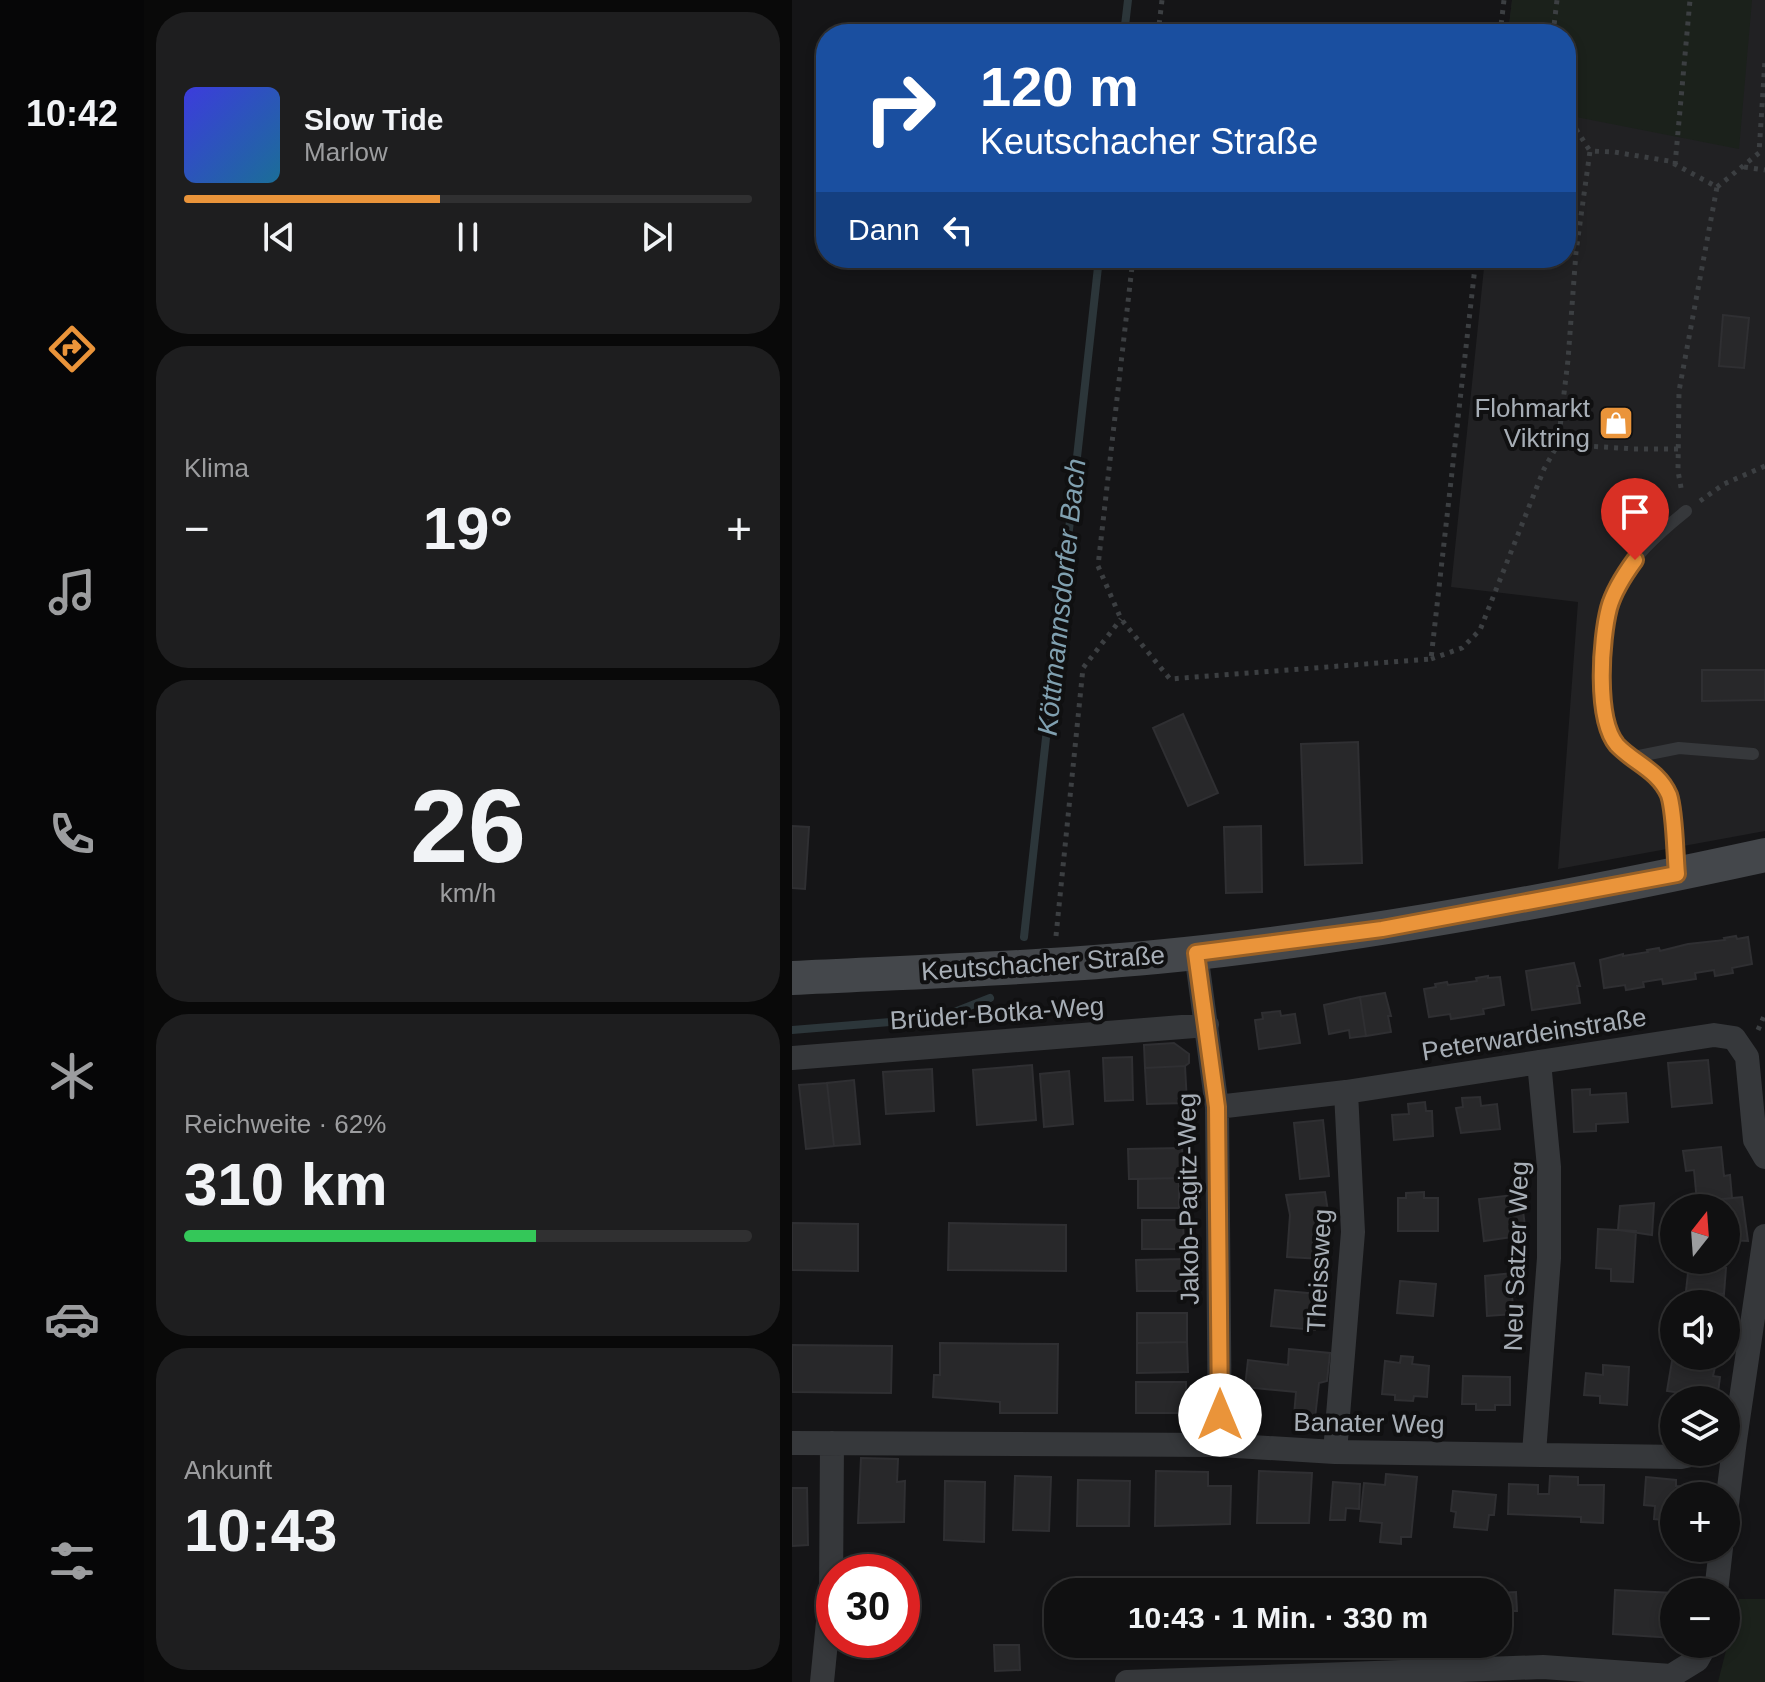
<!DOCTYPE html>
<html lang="de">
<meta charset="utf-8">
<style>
:root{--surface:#101011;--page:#1e1e1f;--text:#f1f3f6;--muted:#9c9d9f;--line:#303031;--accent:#ea943a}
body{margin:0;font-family:Helvetica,sans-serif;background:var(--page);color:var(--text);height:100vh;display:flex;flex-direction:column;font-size:30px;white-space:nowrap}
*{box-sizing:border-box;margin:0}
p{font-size:26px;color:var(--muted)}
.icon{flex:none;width:44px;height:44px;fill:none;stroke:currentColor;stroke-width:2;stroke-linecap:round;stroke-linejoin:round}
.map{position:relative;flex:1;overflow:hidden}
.sheet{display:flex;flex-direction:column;gap:12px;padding:12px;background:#090909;width:648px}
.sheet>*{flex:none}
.banner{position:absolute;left:24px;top:24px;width:760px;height:244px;border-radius:32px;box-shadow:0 4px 12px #0003,0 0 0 2px var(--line);background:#1a4fa0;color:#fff;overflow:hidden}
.needle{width:52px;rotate:17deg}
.tools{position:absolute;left:868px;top:1194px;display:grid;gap:16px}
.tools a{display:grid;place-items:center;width:80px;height:80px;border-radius:50%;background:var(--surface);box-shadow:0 4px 12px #0003,0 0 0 2px var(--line);font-size:40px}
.speed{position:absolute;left:24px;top:1554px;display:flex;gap:16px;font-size:40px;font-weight:700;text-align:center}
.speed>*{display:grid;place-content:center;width:104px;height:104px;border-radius:50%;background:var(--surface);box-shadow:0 4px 12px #0003,0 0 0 2px var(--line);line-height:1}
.speed .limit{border:12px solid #d22;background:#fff;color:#111}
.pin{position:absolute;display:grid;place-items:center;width:68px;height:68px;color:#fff;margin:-82px -34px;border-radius:50% 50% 50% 0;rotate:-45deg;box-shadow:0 0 8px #0007}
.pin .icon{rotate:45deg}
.me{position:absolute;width:88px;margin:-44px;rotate:0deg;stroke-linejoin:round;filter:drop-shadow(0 0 6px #0008)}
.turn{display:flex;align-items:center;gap:28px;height:168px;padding:0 32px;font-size:36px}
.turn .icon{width:104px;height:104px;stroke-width:2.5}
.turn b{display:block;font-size:56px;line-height:68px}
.then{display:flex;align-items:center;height:76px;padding:0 32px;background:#0003;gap:16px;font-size:30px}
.big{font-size:60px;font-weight:700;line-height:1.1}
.sheet .tile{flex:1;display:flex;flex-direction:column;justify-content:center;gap:12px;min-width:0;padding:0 28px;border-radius:32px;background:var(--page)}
.sheet .dial{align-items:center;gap:0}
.dial b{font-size:104px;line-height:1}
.song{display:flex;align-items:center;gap:24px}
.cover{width:96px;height:96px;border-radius:12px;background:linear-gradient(135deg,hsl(240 70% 55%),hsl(200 70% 35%))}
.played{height:8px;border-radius:4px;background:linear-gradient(90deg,var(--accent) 45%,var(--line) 45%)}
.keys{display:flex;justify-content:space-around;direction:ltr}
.heat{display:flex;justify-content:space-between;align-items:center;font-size:44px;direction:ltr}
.charge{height:12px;border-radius:6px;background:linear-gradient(90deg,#34c759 62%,var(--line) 0)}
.trip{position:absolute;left:252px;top:1578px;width:468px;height:80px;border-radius:32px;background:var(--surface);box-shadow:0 4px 12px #0003,0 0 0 2px var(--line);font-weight:700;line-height:80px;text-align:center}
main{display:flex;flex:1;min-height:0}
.tabs{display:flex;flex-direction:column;width:144px;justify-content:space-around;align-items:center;background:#060607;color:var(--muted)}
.tabs .icon{width:56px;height:56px}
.tabs .on{color:var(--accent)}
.tabs b{font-size:36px;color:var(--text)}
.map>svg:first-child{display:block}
</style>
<main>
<nav class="tabs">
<b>10:42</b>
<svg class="icon on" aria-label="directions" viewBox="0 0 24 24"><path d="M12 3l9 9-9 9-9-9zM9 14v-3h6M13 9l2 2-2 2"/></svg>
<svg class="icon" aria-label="music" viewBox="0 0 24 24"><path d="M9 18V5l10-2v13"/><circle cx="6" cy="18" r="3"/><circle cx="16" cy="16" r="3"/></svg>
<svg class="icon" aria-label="phone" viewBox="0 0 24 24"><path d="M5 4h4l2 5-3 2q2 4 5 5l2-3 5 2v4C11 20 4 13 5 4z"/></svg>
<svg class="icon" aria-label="climate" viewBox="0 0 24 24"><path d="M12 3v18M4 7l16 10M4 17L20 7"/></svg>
<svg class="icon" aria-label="car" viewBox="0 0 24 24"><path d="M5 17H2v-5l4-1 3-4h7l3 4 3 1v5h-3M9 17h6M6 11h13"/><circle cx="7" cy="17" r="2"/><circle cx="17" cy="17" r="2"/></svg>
<svg class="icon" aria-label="filters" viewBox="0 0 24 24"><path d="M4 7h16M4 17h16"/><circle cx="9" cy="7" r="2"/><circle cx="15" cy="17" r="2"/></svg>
</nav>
<section class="sheet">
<div class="tile">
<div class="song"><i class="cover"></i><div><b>Slow Tide</b><p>Marlow</p></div></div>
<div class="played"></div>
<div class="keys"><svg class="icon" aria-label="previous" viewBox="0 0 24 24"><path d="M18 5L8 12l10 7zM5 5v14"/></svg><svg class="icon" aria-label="pause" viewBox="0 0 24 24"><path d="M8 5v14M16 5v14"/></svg><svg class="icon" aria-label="next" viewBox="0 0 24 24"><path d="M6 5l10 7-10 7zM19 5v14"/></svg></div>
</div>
<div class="tile"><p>Klima</p>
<div class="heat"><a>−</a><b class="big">19°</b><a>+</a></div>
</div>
<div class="tile dial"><b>26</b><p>km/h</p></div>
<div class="tile"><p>Reichweite · 62%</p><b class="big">310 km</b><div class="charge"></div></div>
<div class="tile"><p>Ankunft</p><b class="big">10:43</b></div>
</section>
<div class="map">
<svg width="973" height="1682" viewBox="0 0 973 1682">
<rect width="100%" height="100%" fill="#151517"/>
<path fill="#212123" d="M720,0h253v831l-207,38 20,-267 -127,-15 34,-329h81v-224h-58z"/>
<path fill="#1b211b" d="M720,0h240l-13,149 -173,-34v-81h-58z
M947,1599h26v83h-47z"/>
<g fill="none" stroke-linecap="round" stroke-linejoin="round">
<path stroke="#2c363a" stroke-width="8" d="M332,34l4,-34
M232,937l75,-679
M0,1030l147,-12 51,-20"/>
</g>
<path fill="#28282a" stroke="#2f2f32" stroke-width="2" d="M931,315l26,3 -5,50 -25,-2z
M910,670h63v30l-63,1z
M391,714l35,79 -30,13 -35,-78z
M566,742l4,121 -57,2 -4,-121z
M0,826l17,1 -4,62 -13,-1z
M469,826l1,66 -36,1 -2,-66z
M944,936l1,3 11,-2 4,27 -20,4 1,5 -18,3 -1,-6 -19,3 1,6 -33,5 -1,-5 -19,3 1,5 -18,3 -1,-5 -21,3 -4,-28 23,-6v2l25,-4 -1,-2 12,-2 1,3 28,-7 37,-4 -1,-2z
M782,963l6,23h-3l3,17 -48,7 -6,-39z
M696,976v2l12,-1 4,28 -21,4 1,5 -33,5 -1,-5 -21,3 -5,-28 12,-2 -1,-3 12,-2 1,3 29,-4 -1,-3z
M593,993l6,23h-3l3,16 -25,4 -6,-39z
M568,997l6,39 -16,2 -1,-8 -20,4 -5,-29z
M488,1011l1,5 14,-2 5,29 -41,6 -4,-29 8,-1 -1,-6z
M382,1043l15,11v9l-4,3 -40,2 -1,-23z
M340,1057l1,43 -28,1 -2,-43z
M916,1060l4,43 -40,4 -4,-44z
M240,1065l4,55 -59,5 -4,-55z
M393,1066l2,37 -40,1 -2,-36z
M140,1069l2,42 -48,3 -3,-42z
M277,1071l4,53 -29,3 -4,-53z
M62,1080l6,64 -26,2 -7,-63z
M35,1083l7,63 -28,3 -7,-64z
M798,1089v6l36,-2 2,29 -32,2v7l-22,1 -2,-42z
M688,1097l1,9 16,-2 3,25 -39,4 -5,-25 7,-1 -1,-9z
M633,1102l1,9h6l1,25 -39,4 -2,-25 17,-1 -1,-10z
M531,1120l6,56 -29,3 -6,-56z
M929,1147l3,29 6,-1 2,23 -35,4 -3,-32 -8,1 -3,-20z
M390,1148l1,30 -54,1 -1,-30z
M387,1178v30h-41v-29z
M533,1192l4,26 -6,41 -36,-2 3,-42 -4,-20z
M632,1192v6h14v33h-40v-33h8v-5z
M729,1194l5,41 -42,6 -5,-42z
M950,1197l6,44 -22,-1v-32h-22l-1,-7z
M862,1203l-2,32 -34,-5 2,-24z
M350,1220h41l1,29h-42z
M0,1223l66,1v47l-66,-1z
M157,1223l117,2v46l-118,-1z
M806,1229l38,2 -3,51 -22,-1v-12l-15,-1z
M394,1259l1,32h-50l-1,-31z
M897,1264l37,4 -2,26 -38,-3z
M730,1272l1,23 -11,1 2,18 -27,2 -2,-40z
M608,1281l36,3 -3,32 -36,-3z
M483,1290l43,4 -3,36 -44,-4z
M894,1291l38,3 -1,10h-38z
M345,1313h50v29l-50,1z
M395,1342l1,30 -51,1v-30z
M148,1343l118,1 -1,69h-57v-11l-67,-5 1,-22h6z
M0,1345l100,1 -1,47 -99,-1z
M497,1349l41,4 -3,28 -8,2 -4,35 -21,-2 2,-24 -51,-5 3,-27 40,5z
M609,1356l12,1 -1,7 17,2 -2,31 -13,-1 -1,5 -18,-1v-5l-13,-1 3,-33 15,2z
M880,1361l43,6 -2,9 7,1 -3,23h-22v-5l-28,-4z
M811,1365l26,2 -2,38 -27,-2v-7l-16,-1 2,-22 17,2z
M671,1376l47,1v28h-15v5h-19v-6h-14z
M344,1382h50v31h-50z
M69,1458l37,1 -1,23 8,-1 -1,41 -46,1z
M364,1471l52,1v14h23l-1,38 -75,2z
M467,1471l53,2 -3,50h-52z
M594,1474l31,3 -6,60h-10v7l-21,-2 2,-19 -22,-2 4,-38 21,2z
M223,1476l36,1 -2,54 -36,-1z
M758,1476l28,1v8h26l-1,38 -22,-1v-5l-73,-3 1,-30 29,1v9h11z
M854,1477l30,3v6l30,2 -1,8h-31v25l-20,-2 1,-13 -11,-1z
M286,1480l52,1 -1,45h-52z
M153,1481l40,1 -1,60 -40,-2z
M541,1482l27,2 -1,25 -13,-1 -1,12h-15z
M0,1488h15l1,57 -16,1z
M661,1491l43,4 -2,20h-5l-2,15 -33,-3 2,-15 -5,-1z
M823,1590l59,3v45l-61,-4z
M724,1592l1,19h-11l1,19h-9v-37z
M202,1645h25l1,25 -25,1z"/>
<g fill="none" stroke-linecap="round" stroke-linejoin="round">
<path stroke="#3c3f42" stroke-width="5" stroke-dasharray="4 6" stroke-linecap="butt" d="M366,34l4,-34
M708,34l4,-34
M761,34l4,-34
M774,101l8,25 16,25
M883,165l15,-165
M952,167l21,3
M925,187l42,-34 6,-93
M341,258l-35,308 23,53 49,60 261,-20 45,-401
M886,449h-44l-76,-5 10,-84 8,-108 14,-101 24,1 55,9 48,26 -38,204 -1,80 4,22
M908,501l24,-17 41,-18
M639,659l31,-11 18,-18 64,-161 14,-25
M264,936l27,-268 38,-49
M966,1030l7,-16"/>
<path stroke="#36383b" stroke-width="12" d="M842,757l45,-9 74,6
M885,871c-3,-31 1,-76 -24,-99 -11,-10 -29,-18 -38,-30 -12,-18 -11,-38 -11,-59 -3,-87 16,-119 82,-172"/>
<path stroke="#36383b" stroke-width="24" d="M404,953l21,154 3,338
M0,1058l415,-33
M425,1107l129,-15 368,-57 20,3 13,19 8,83 10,17
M0,1443l428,2 115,7 346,5 23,-5
M934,1444l9,-4 30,-204
M543,1452l18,-220 -7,-140
M742,1453l15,-195v-91l-10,-105
M934,1512l9,-72
M924,1592l5,-44
M30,1682l9,-90 1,-149
M335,1682l416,-15 128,9 26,-16 9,-16"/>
<path stroke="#44474b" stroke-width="34" d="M0,978c143,-7 287,-11 430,-28 182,-21 364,-56 543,-95"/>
</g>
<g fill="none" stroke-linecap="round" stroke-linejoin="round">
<g stroke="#986026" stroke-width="20">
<path id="route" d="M428,1415l-3,-308 -21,-154 186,-24 295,-55c-2,-20 -2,-61 -8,-79 -11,-25 -35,-32 -52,-50 -22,-26 -16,-106 -8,-137 5,-18 15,-33 26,-48"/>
</g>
<use href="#route" stroke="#ea943a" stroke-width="14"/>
</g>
<defs>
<g id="shop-square" transform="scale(1.8)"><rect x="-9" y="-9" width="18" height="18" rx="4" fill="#ea943a" stroke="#101011"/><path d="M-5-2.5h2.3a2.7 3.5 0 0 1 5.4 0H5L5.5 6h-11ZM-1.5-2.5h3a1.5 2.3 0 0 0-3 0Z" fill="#fff"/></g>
</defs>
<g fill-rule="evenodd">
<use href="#shop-square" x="824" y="423"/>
</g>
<g text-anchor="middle" stroke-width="8" stroke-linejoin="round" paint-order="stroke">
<g font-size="26" fill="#a7aeb6" stroke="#101011" text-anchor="end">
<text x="798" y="417">Flohmarkt<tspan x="798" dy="30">Viktring</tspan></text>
</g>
<g font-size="26" fill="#a7aeb6" stroke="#101011">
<text transform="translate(251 963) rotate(-4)" y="9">Keutschacher Straße</text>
<text transform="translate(205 1013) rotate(-4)" y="9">Brüder-Botka-Weg</text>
<text transform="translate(742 1034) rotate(-9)" y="9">Peterwardeinstraße</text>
<text transform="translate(396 1199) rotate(-91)" y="9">Jakob-Pagitz-Weg</text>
<text transform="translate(724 1256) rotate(-88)" y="9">Neu Satzer Weg</text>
<text transform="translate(527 1271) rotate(-87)" y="9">Theissweg</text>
<text transform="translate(577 1423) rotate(1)" y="9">Banater Weg</text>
</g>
<g font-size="28" font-style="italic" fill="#80a0b0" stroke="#101011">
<text transform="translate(269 597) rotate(-84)" y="10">Köttmannsdorfer Bach</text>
</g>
</g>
</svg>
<div class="tools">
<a><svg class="needle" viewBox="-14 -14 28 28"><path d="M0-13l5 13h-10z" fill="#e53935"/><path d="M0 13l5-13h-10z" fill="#9c9d9f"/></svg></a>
<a><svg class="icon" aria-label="sound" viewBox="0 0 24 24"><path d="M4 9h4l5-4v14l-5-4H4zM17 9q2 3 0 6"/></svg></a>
<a><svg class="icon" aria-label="layers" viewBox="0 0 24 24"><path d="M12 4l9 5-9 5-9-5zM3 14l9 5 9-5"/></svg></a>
<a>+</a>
<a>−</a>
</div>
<div class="speed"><div class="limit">30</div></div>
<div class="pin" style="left:843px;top:560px;background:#d93025"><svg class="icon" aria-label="arrive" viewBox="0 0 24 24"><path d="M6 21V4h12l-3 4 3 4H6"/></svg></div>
<svg class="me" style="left:428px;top:1415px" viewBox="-20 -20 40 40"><circle r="19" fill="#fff"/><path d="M0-13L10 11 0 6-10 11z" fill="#ea943a"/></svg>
<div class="trip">10:43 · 1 Min. · 330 m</div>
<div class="banner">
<div class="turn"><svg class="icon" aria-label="right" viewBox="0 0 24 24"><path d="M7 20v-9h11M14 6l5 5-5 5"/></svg><div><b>120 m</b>Keutschacher Straße</div></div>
<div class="then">Dann<svg class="icon" aria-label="left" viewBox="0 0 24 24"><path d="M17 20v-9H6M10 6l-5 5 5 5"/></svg></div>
</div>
</div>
</main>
